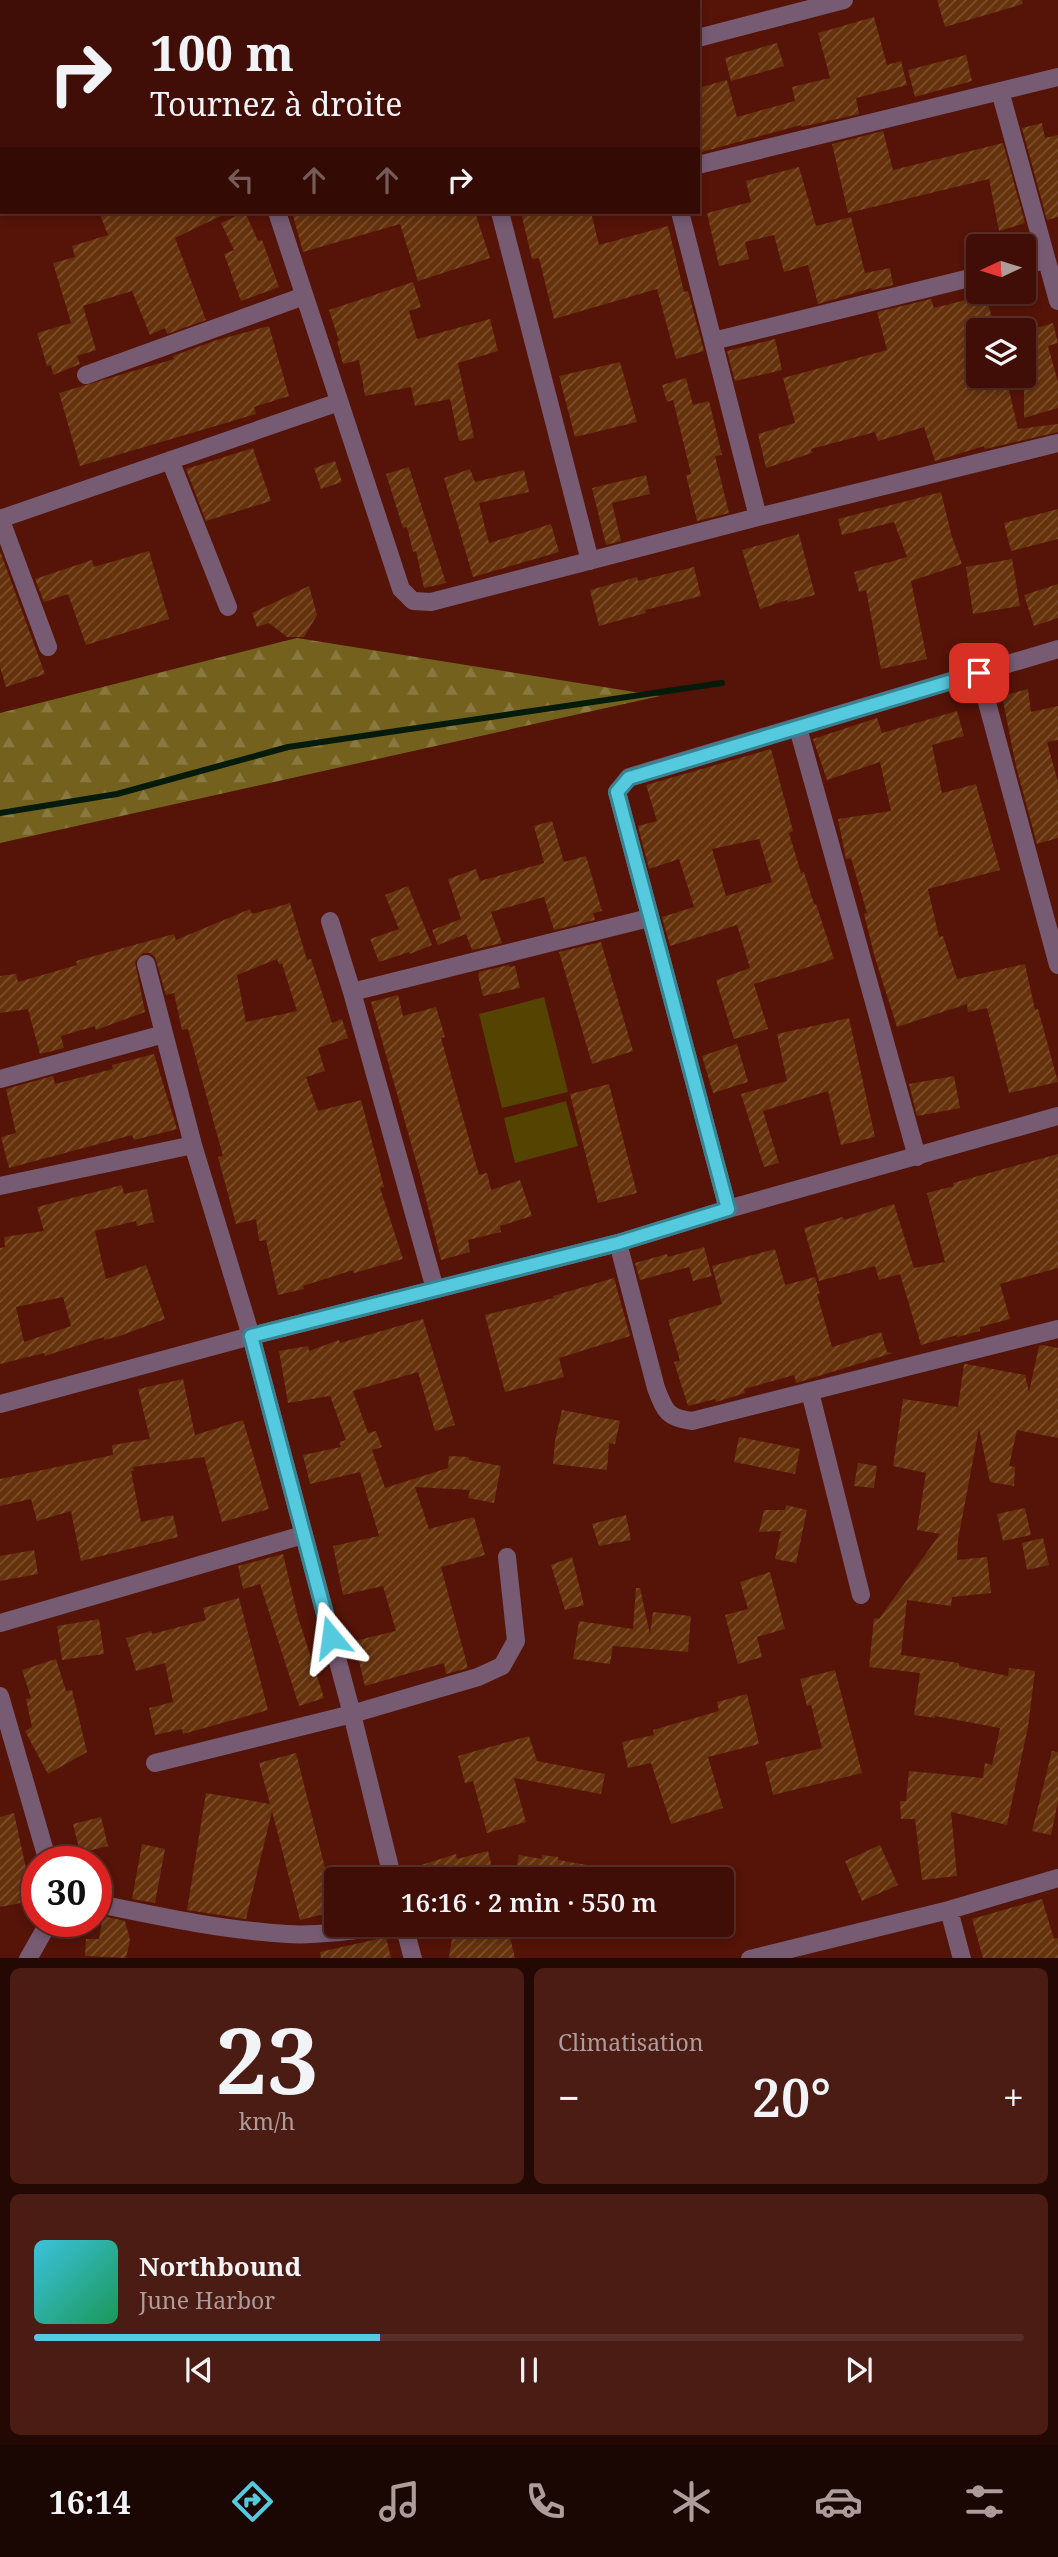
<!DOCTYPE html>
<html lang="fr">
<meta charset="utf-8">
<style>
:root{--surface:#400e06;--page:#4b1c14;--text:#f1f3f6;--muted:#ae9c9b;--line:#592e28;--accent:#55cadf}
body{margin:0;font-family:"Noto Serif",serif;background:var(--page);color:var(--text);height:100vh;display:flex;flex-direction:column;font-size:26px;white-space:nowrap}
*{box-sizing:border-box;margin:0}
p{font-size:23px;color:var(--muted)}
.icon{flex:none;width:38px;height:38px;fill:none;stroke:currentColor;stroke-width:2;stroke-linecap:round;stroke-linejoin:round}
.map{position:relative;height:1958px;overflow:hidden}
.drawer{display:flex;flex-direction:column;gap:10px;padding:10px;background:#230803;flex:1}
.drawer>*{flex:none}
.hud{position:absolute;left:0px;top:0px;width:700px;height:214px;box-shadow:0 4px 10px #0003,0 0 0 2px var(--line);background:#400e06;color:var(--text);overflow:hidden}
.needle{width:46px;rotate:266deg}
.controls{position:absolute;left:966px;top:234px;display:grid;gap:14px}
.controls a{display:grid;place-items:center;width:70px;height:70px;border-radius:7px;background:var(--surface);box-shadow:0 4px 10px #0003,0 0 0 2px var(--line);font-size:35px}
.speed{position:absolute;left:21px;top:1846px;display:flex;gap:14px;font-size:35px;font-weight:700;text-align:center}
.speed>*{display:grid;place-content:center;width:91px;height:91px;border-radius:50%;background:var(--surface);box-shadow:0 4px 10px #0003,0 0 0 2px var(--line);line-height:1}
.speed .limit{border:10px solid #d22;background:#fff;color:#111}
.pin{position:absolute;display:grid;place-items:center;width:60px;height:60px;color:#fff;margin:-30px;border-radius:14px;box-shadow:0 4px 10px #0006}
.me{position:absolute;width:77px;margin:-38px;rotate:344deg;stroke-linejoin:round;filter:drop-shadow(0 0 5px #0008)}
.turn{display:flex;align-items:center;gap:24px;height:147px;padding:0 35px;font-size:32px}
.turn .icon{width:91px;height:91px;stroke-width:2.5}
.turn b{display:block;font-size:49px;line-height:60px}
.lanes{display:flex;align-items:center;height:66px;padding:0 35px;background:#0003;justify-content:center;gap:35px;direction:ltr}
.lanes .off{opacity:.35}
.big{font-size:52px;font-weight:600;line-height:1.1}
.drawer .card{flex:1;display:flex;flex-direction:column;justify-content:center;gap:10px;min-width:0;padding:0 24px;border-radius:10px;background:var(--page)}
.drawer .dial{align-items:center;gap:0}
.dial b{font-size:91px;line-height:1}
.song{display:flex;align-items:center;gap:21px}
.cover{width:84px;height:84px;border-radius:10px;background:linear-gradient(135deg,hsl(190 70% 55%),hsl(150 70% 35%))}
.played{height:7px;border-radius:4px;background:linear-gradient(90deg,var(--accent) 35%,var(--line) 35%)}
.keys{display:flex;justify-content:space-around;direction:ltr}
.heat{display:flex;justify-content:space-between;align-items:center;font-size:38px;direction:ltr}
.drawer .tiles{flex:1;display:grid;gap:10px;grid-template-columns:1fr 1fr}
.card:last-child{grid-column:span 2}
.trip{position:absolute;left:324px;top:1867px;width:410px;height:70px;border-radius:7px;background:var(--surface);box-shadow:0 4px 10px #0003,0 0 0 2px var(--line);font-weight:600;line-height:70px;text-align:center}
.dock{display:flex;height:112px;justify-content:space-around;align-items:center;background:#1a0602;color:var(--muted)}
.dock .icon{width:49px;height:49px}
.dock .active{color:var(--accent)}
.dock b{font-size:32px;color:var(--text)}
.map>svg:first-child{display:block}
</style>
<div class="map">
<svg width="1058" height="1959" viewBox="0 0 1058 1959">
<defs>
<pattern id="forest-firs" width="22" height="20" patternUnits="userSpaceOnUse" patternTransform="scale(1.75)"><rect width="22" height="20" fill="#75611e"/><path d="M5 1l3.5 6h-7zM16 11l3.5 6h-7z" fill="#89783f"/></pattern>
<pattern id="building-hatch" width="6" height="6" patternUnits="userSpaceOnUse" patternTransform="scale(1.75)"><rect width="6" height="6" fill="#65320c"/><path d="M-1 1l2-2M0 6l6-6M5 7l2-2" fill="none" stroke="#7c5030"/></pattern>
</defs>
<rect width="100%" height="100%" fill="#561308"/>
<path fill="#554301" d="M544,997l24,95 -66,16 -23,-94z
M566,1101l12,45 -63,17 -11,-45z"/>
<path fill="url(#forest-firs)" d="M0,0h303l-301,2 -2,192z
M297,638l363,58 -660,147v-130z"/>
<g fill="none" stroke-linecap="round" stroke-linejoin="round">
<path stroke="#041b0b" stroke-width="6" d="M112,2l2,-2
M0,86l2,-1
M0,813l117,-19 171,-47 434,-64"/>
</g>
<path fill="url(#building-hatch)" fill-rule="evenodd" d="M937,0h85l1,4 -78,23z
M874,17l13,48 14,-4 6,24 -51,13 3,16 -58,13v-2l-103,28v-65l29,-8 10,37 58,-16 -3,-14 38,-9 -12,-45z
M777,43l7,23 -53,15 -6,-23z
M966,55l6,26 -57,16 -7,-27z
M1042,123l3,15 13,-3v82l-11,3 -25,-92z
M883,131l10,39 110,-27 22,80 -26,8 -10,-52 -141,34 -16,-69z
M799,167l17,59 35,-9 14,56 25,-5 3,17 -21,5 -1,-2 -53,16 -10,-39 -24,7 -10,-37 -29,7 4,17 -30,7 -12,-53 44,-11 -5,-21z
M99,212h130l-54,26 31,82 -39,14 -2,-6 -15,7 -18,-44 -49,15 13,44 -19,6 3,8 -27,11 -2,-10 -4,1 -10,-33 34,-10 -18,-60 22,-6 -3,-11 36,-11z
M245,212l13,29 4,-1 17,47 -38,14 -17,-47 10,-4 -13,-27z
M292,212h183l15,46 -72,23 -18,-57 -97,28z
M521,212h70l8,33 69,-19 16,66 4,-1 16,60 -28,8 -19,-70 -103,30 -15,-61 -7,1z
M413,282l8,25 -12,4 8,28 73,-20 8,32 -40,12 16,75 -15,3 -9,-42 -35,7 -4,-19 -46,9 -6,-36 -16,4 -6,-23h2l-10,-31z
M986,295l7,27 -15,4v60l28,-9 12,52 40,-5v8l-73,17 -1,-3 -49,15 -11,-34 -46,14 -3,-9 -64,17 1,4 -46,15 -8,-34 37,-11 -12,-45 104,-28 -10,-38 54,-13 3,9z
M1053,323l5,20 -10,3 10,36v26l-34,10v-86z
M269,326l20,70 -35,11 2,7 -176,52 -21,-73 115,-34 -1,-3 41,-15z
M775,339l7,31 -47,11 -8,-30z
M620,362l17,60 -62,15 -16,-61z
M686,378l7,27 16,-4 13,54 -7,1 14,57 -32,8 -11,-46 5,-1 -18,-74 -6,2 -5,-17z
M253,448l18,53 -65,20 -20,-52z
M335,461l7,21 -21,7 -7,-21z
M409,467l37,116 -22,5 -8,-37 -3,1 -6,-25 -4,1 -17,-54z
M470,469l5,13 49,-12 5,22 -50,11 10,40 62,-19 8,28 -86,25 -29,-99z
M646,475l4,19 -38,9 9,38 -15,4 -14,-57z
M941,492l11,45 10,27 -51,17 16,78 -46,10 -15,-79 -7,2 -5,-20 53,-15 -13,-35 -52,13 -4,-16z
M1058,509v30l-47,12 -7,-28z
M799,534l16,61 -27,7 -1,-2 -27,9 -18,-59z
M0,551l45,123 -39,13 -6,-20z
M149,551l20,68 -83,26 -18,-51 -24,8 -9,-23 57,-19 2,7z
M1012,559l8,47 -47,8 -7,-47z
M694,567l7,29 -56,14 1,3 -47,13 -9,-36 47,-13 1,4z
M1058,584v34l-24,8 -10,-31z
M309,586l8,29 -13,22h-17l-18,-14 -12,4 -5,-14z
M1028,689l3,23 27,-6v34l-11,2 11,40v56l-21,6 -21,-78 -14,-70z
M957,711l7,25 -32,9 10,48 34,-9 24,86 -72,19 11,48 4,-1 14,43 68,-15 10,46 3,-1 20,73 -49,11 -22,-85 -19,4 -1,-8 -70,23 -22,-69 -11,-44 3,-1 -16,-55 -5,1 -8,-40 53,-8 -11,-49 -53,18 -14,-41 64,-21 5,15z
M771,749l22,82 -4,2 12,40 3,-1 10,32h2l18,55 -80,25 14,45 -34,10 -18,-59 34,-12 -13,-43 -67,21 -8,-29 32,-10 -15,-48 -30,10 -11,-43 19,-5 -11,-36zM759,839l13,43 -46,14 -14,-47z
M552,821l12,41 22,-6 16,55 -9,2 2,7 -41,10 -10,-33 -53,15 11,31 -30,7 -6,-16 -28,11 -6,-15 29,-11 -13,-40 28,-10 4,12 64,-18 -10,-37z
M408,886l24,59 -22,9 -1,-2 -30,10 -9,-23 29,-10 -14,-34z
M290,903l17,57 4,-1 21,64 10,-4 6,19 -30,10 7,23 -19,6 12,34 43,-11 23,87 -4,1 23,71 -49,14 -1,-3 -50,16 1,3 -26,6 -12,-55 -7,1 -3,-22 -20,5 -18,-67 5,-1 -35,-127 -6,1 -8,-37 -8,2 -11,-38 -5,-4h-7l-8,9 10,50 -49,18 -1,-4 -34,10 3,12 -24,6 -12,-45 -28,4v-37l16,-2 2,8 59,-17 -1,-4 98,-27 2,6 74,-31 2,5zM277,959l2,5h3l15,47 -51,11 -9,-47z
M601,942l32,109 -41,13 -33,-112z
M509,965l1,2 5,-1 5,22 -37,8 -5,-21 1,-3z
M398,995l5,21 33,-9 9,30 -4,1 38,137 8,-2 4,17 29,-10 12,36 -32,10 1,6 -33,8 2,12 -29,8 -21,-85 -49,-173z
M849,1018l26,119 -34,8 -13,-54 -65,20 16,52 -15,4 -23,-73 46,-13 -10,-47z
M737,1044l11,38 -35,11 -11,-37z
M154,1054l23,75 -43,11 -2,-5 -123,33 -8,-31 15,-4 -10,-44 47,-13 2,8 58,-15 -1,-4z
M954,1076l6,32 -43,8 -8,-32z
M609,1084l28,109 -39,10 -28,-109z
M1058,1154v114l-58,16 10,35 -30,8v4l-23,6v-2l-36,10 -21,-71 -21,6 -4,-14 -56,15 -15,-53 39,-11 1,3 50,-16 20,64 31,-6 -18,-69 27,-7 -1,-3z
M122,1185l2,9 23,-5 7,33 -17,4 -1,-5 -41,10 11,48 40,-14 19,54 -45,17 -16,4v-3l-59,19 -1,-3 -44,11v-116l5,-1 -1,-10 40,-6 -7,-24zM63,1297l8,29 -47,16 -8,-35z
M704,1247l8,29 -19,5 -4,-14 -49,13 -5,-17 32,-9 1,3z
M775,1249l10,36 30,-8 5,17h-3l15,53 49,-15 6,20 6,1 -97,30 -2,-8 -50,14 1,4 -29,9 -1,-3 -27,7 -14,-44 6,-1 -12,-41 54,-16 -10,-38z
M614,1278l16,58 -71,22 5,19 -59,15 -20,-77 69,-17 -1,-2z
M423,1319l32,106 -20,6 -17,-59 -65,19 15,42 8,-2 6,16 -10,3 13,38 63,-20 1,-12 20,1v3l32,6 -7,37 -26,-5 2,-8 -55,-3 14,42 45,-12 11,38 -44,12 27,101 -22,6 -2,-11 -79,23 -11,-45 42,-10 -13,-45 -40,9 -10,-49 46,-10 -19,-64 -50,12 -7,-29 38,-8 -2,-5 7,-2 -16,-44 -42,7 -9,-52 29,-5 1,5 30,-11 1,3z
M1043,1345l15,3v90l-41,-8 -8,36 6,1 -1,19 -24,-4 -11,-54 -21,112 -1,20 30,-3 4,36 -39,4 -1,9 -44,-6 -6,55 58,8v3l49,10 1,-8 26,3 -7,56 -21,98 -56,-13 6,64 -35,4 -7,-61h-14l-1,-18h6l3,-30 74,7 2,-15 7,2 8,-37 -65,-12v2l-21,-3 6,-42 -51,-6 5,-49 5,1 61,-85 -23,-4 9,-57 -33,-7 10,-67 55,8 6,-43h2l59,11 4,17 10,-46z
M183,1379l12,56 48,-15 26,89 -47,13 -18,-65 -71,10 1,4h-3l10,51 32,-7 5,22 -97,24 -10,-50 -34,10 -6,-22 -31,7v-27l113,-24 -1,-10 38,-6 -12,-50z
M562,1410l58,11 -5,23 -6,-1 -2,27 -54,-6 2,-23z
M739,1437l61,12 -5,25 -61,-12z
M858,1463l19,3 -3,22 -20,-2z
M786,1505l21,5 -11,53 -21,-4 6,-28 -22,1 5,-22h21z
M1025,1508l6,27 -28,6 -6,-27z
M626,1515l5,25 -32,6 -7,-22z
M1043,1538l6,27 -22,5 -5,-27z
M34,1550l4,24 -38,7v-25z
M283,1554l15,63 26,81 -25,8 -39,-122 -17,5 -5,-23z
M572,1557l12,48 -19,5 -14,-45z
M770,1572l15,57 -28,8 5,20 -24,7 -13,-49 23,-6 -8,-27z
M636,1588h4l10,46 3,-22 38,4 -3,36 -75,-6 -3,18 -37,-5 6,-38 54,8z
M239,1598l29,112 -85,24 -1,-5 -27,6 -6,-27 24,-6 -8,-39 -29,8 -10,-33 25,-7 1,3 54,-14 -3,-12z
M99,1619l5,35 -42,6 -5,-34z
M56,1659l10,32 6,-1 15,62 -39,22 -23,-43 7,-4 -6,-28 5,-1 -9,-28z
M835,1670l27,103 -89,22 -8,-33 57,-14 -11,-43 -4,1 -7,-27z
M747,1694l12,50 -51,13 15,51 -52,16 -20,-61 -23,5 -6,-26 32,-7 -1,-5 66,-19 -2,-9z
M529,1736l8,25 68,13 -4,20 -87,-16 12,44 -39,11 -14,-52 -8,2 -7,-27z
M1052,1751l6,1v50l-7,33 -19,-4z
M296,1753l40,158 -36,9 -28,-109 -26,108 -59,-9 19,-117 64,11 -11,-41z
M14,1813l15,69 3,-1 4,19 -36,7v-90z
M101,1817l7,29 -28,7 -7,-29z
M142,1844l23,5 -10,54 -23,-4z
M880,1845l18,40 -36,16 -17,-40z
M488,1851l7,29h-91l-2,-9 54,-17 1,5z
M519,1855l23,4v-4l16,2v3l63,11 -1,9h-106z
M1042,1899l12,40 4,-1v20h-75l-11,-39z
M103,1916l22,5 5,19 -4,18 -41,-2 1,-17h13z
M454,1925h53l8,33h-66z
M386,1937l5,21h-70l-1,-6z"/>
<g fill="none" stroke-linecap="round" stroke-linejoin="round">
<path stroke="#775b73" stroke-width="18" d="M624,0l1,2
M698,38l146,-38
M1000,91l58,210
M698,165l360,-88
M277,212l124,377 12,12 18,1 327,-85 300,-74
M500,212l90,349
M680,212l78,305
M1024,265l22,-5
M713,341l265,-65
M86,375l218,-79
M170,460l58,147
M0,518l48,129
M0,519l339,-117
M979,673l79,292
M798,728l119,429
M330,921l22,71 83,297
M146,964l47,181 58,191 101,378 41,166
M352,992l297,-74
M0,1079l164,-45
M0,1186l193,-41
M728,1209l-111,-417 12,-15 429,-128
M618,1243l38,145c9,23 11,30 36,33l366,-92
M810,1392l51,203
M0,1404l251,-68 367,-93 110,-34 330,-93
M0,1623l303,-88
M0,1696l48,166
M155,1763l197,-49 126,-37 24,-11 14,-25 -9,-84
M99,1904c63,13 124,26 188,30 34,2 69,-4 103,-9
M949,1910l13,49
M404,1925l9,34
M28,1959l21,-37
M750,1959l199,-49 109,-32"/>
</g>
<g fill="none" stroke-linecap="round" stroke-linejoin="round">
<g stroke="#378391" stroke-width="18">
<path id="route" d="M331,1637l-80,-301 367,-93 110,-34 -111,-417 12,-14 350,-105"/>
</g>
<use href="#route" stroke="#55cadf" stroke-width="12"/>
</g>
</svg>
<div class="controls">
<a><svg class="needle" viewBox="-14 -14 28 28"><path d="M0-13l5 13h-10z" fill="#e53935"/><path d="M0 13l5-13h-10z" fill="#ae9c9b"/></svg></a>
<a><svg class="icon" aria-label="layers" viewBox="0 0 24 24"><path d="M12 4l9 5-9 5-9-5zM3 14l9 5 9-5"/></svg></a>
</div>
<div class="speed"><div class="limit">30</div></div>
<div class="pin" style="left:979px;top:673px;background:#d93025"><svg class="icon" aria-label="arrive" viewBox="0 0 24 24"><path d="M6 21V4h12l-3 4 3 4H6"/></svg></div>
<svg class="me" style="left:331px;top:1637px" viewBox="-20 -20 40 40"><path d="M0-17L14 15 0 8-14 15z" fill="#55cadf" stroke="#fff" stroke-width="4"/></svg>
<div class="trip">16:16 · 2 min · 550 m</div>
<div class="hud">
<div class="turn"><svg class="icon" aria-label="right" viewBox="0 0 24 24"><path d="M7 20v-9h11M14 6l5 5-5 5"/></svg><div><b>100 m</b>Tournez à droite</div></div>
<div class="lanes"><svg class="icon off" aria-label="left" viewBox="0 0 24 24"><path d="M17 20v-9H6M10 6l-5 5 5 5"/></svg><svg class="icon off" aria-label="ahead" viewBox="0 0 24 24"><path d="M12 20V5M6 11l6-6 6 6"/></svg><svg class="icon off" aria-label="ahead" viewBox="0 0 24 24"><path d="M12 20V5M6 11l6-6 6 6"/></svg><svg class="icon" aria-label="right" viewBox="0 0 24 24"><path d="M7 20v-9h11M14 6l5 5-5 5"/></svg></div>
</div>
</div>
<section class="drawer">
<div class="tiles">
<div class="card dial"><b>23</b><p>km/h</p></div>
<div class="card"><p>Climatisation</p>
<div class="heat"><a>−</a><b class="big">20°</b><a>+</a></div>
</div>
<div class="card">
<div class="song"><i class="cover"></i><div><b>Northbound</b><p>June Harbor</p></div></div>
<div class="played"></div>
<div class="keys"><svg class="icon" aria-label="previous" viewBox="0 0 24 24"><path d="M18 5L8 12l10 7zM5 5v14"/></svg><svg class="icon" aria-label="pause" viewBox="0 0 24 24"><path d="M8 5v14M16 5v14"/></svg><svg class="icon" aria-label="next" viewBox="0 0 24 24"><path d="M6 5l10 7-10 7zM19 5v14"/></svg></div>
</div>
</div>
</section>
<nav class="dock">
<b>16:14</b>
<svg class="icon active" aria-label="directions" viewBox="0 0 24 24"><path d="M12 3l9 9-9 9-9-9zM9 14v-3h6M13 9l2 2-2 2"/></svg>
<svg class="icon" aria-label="music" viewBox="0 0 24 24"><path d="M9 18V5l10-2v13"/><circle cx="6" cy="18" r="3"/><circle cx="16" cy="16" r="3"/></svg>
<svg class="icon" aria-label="phone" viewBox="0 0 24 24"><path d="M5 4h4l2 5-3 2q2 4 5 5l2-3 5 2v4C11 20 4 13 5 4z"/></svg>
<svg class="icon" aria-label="climate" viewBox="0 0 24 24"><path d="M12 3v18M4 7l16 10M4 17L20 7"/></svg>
<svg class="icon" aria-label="car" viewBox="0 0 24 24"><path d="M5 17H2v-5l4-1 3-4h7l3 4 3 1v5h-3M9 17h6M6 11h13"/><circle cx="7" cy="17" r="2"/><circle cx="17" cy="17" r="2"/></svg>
<svg class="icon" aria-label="filters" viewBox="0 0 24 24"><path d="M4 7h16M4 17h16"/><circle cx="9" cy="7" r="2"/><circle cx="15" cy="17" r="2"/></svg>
</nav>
